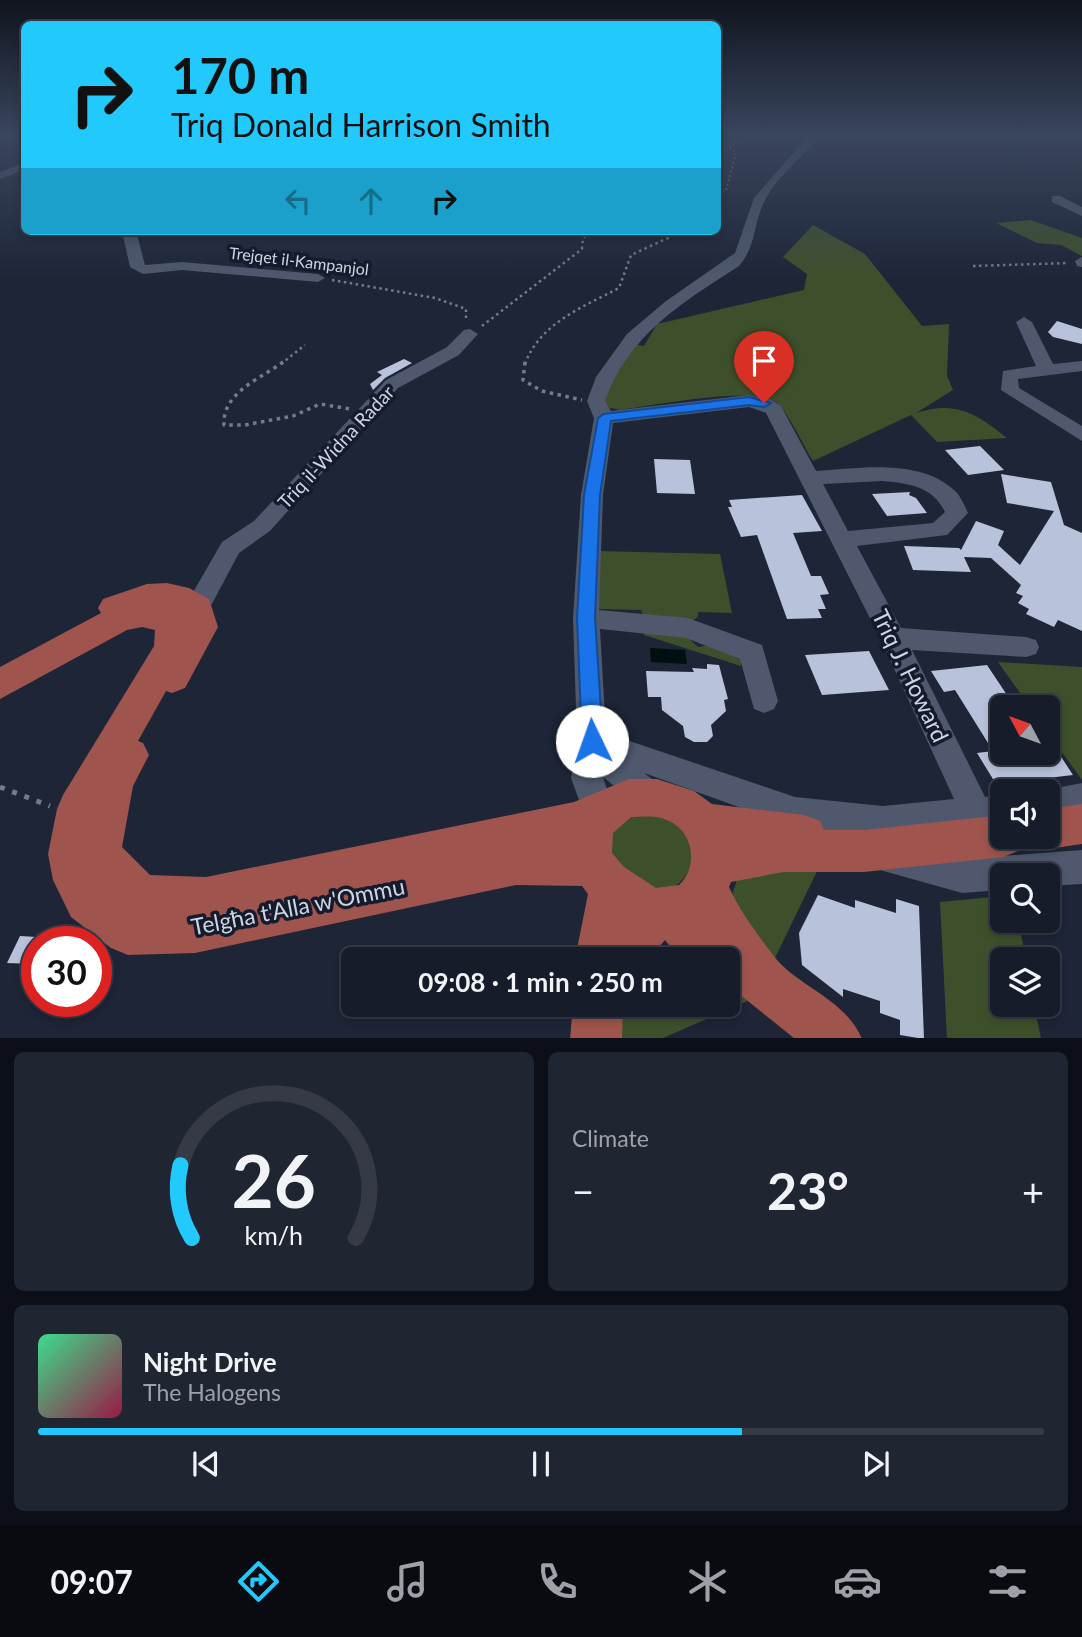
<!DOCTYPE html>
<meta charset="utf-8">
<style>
:root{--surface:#161c29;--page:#1f2531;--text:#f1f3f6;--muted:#9ea1a8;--line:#353a46;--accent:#21c9fd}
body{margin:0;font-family:Lato,sans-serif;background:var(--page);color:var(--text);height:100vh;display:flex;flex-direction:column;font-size:26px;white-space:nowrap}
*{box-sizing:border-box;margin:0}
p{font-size:23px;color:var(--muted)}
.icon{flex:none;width:38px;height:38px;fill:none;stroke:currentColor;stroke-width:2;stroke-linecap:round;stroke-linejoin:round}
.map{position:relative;height:1038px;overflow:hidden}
.details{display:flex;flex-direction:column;gap:14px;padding:14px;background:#0c0f17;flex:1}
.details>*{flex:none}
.banner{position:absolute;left:21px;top:21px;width:700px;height:214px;border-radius:10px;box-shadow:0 4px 10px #0003,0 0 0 2px var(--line);background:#21c9fd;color:#111;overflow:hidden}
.needle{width:46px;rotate:311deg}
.buttons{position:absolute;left:990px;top:695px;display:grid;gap:14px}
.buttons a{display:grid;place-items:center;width:70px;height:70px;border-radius:10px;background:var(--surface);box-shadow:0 4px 10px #0003,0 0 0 2px var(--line);font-size:35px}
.speed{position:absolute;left:21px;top:926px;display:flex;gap:14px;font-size:35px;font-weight:700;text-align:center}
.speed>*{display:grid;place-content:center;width:91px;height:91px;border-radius:50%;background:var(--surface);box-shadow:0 4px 10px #0003,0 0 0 2px var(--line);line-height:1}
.speed .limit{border:10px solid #d22;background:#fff;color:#111}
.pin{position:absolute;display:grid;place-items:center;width:60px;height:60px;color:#fff;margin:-72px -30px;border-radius:50% 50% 50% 0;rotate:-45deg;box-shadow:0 0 7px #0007}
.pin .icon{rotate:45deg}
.me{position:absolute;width:77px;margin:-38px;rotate:357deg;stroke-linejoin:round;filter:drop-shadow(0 0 5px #0008)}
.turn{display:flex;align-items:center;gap:24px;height:147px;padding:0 35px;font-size:32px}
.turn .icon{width:91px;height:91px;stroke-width:2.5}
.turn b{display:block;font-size:49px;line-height:60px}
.lanes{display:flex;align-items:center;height:66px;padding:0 35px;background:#0003;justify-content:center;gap:35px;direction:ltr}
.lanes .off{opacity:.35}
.big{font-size:52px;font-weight:700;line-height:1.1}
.details .card{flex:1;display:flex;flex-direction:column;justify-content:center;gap:10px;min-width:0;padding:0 24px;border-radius:10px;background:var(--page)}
.details .dial{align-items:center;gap:0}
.dial svg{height:182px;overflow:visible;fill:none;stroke:var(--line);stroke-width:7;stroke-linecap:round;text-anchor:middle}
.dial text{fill:var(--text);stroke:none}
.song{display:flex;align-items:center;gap:21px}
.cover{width:84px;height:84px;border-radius:10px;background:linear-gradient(135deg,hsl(150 70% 55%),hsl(340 70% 35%))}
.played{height:7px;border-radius:4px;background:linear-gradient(90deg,var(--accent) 70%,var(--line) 70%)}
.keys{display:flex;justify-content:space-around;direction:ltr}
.heat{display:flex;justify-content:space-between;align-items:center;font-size:38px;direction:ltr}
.details .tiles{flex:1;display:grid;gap:14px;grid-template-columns:1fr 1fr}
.card:last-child{grid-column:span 2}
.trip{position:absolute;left:341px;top:947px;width:399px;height:70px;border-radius:10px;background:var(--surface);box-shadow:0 4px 10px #0003,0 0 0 2px var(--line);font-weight:700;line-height:70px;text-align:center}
.menu{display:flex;height:112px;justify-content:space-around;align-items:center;background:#090b10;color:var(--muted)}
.menu .icon{width:49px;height:49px}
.menu .current{color:var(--accent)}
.menu b{font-size:32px;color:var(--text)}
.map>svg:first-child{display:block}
</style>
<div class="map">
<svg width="1082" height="1039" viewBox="0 0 1082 1039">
<rect width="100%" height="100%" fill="#1d2537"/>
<path fill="#3e502b" d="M1031,220l51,18v18l-21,-11 -24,-2 -41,-20z
M813,225l52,29 57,72 27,-2 -2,52 6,14 -37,23c39,-13 60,0 91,25l-70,4 -26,-27 -98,46c-9,-14 -26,-52 -38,-60 -21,-15 -126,5 -155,9l-18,-4 3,-19 29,-43 10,2 13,-22 147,-34 3,-16 -24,-17z
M599,551l121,3 12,59 -34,-1v5l-10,6 -45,-8 -2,-5 -44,-1z
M644,628l40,6 14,13 12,-2 31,15v6l-97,-31z
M998,662l84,5v113l-34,-47v-26h-18z
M655,810l34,23 6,26c-10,20 -16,30 -39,34l-46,-34 1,-27 18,-19z
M821,863l-47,97 -43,-62 6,-18z
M1003,896v24l15,1 8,38h-23v45l31,1 7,33h-94l-7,-136z
M728,975l24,24 -89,39 -54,1 3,-34 116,-1z"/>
<path fill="#000f0f" d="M650,648l35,2 2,14 -36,-2z"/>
<path fill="#b8c3db" d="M1057,321l25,8v15l-29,-7 -5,-5z
M404,359l8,4 -27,15 -12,12 -3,-6 12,-9 -5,-3z
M980,446l24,24 -36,5 -23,-25z
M654,459l36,1 5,34 -38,-1z
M1001,474l50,8 13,43 18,8v98l-24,-11 -4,7 -28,-13 3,-5 -11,-6 5,-7 -7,-3 5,-8 -30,-27 -27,-1 7,15 -58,-2 -9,-24 55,2 2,2 15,-29 28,10 -6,14 22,20 34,-54 -47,-8z
M910,492l-1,3 7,3 11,15 -40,3 -15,-22z
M802,495l20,36 -29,2 18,43h10l8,18 -9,1 6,14h-8l4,9 -35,1 -30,-84 -16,2 -13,-30h4l-3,-7z
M869,651l20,39 -67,5 -17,-40z
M707,664l12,1 9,34 -4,1 2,11 -15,14 2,11 -6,6h-13l-9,-5 -2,-11 -21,-16 -1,-13h-13l-2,-26 48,1 -2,-4 15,1z
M987,665l28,42h-12v45h55l15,23 -77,9 -19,-31 16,-2 -38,-61 -11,2 -13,-21z
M818,895l37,13v-8l41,13v-14l23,7 5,133 -24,-4v-15l-20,-7v-12l-37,-12v8l-41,-32 -3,-32z
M20,936l17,1v19l-4,8 -26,-1z"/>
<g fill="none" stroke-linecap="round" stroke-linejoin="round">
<path stroke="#747b8a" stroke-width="2" stroke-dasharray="2 2.5" stroke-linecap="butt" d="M718,194l8,-4 10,-37 -8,-7 17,-6 2,-4
M587,235l5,-4
M670,235l2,-4"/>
<path stroke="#747b8a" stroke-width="2.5" stroke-dasharray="2.5 3.5" stroke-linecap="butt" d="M973,266l96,-3
M332,280l103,18 31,11v12
M482,326l100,-77 1,-11 6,-5
M281,364l24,-19
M525,364c15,-41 58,-57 94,-76l12,-33 37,-17 3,-5"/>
<path stroke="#747b8a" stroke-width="3.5" stroke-dasharray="3.5 4.5" stroke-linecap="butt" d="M283,362c-21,16 -61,30 -59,63h21l48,-9 27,-12 30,5
M525,362l-2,18 19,11 40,9"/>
<path stroke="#747b8a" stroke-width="5" stroke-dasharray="5 8" stroke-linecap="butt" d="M0,787l50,19"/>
<path fill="#4f586d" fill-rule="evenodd" d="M808,136h11c-16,22 -41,39 -54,64 -12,23 -8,45 -26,66 -56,36 -111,69 -134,135l6,10 138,-16 22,4 10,7 35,65c42,-3 104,-13 138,19 7,6 10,15 14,23l-21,22 -90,11 44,82 125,9 10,3 3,7 -3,7 -10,3 -114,-7 73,147 18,-2v30l-120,11 -88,-9 -151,-54 20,15 5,10 -5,10 -11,5 -11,-5 -39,-31 12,37 -5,11 -11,4 -11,-4 -17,-47 6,-37 -4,-123 8,-123 13,-77 -7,-17 9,-24 31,-43 39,-33 69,-48 19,-55zM749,407l17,6 114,225 74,161 -71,7 -88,-9 -189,-64 -6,-104 86,9 54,21 14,50 10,4 10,-4 4,-8 -16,-56 -74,-27 -89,-8 4,-115 10,-72zM882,481c25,2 51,5 63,31l-12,11 -85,8 -25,-47z
M24,163v7l-24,9v-7z
M1052,196h8l22,11v9l-30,-14z
M122,231h14l9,34 37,-3 136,12 7,4 -7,4 -136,-12 -39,4 -13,-7z
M1082,257v10l-5,-1 -2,-5z
M1024,317l8,5 21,42 29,-3v10l-64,8 1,9 63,38v15l-81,-51 2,-19 33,-5 -20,-44z
M470,329l8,5 -19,21 -61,33 -128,143 -31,22 -33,62 -9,2 -9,-2 -4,-7 38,-66 32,-21 132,-141 61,-33 17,-17z
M1082,783v30l-34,5v-27h-7z
M892,842l70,17 120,-9v34l-34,2v-11h-45v15l-41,3 -82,-23 -5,-12 5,-12z"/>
<path fill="#9f554d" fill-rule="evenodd" d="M167,583l22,5 20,11 9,28 -33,61 -13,5 -6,-2 -28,50 5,2 6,12 -16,31 -11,61 28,28 56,2 368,-75 55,-23h28l37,12 18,13 93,11 15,6 4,9h40l139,-15v21h21l-6,15 -15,6 -139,15h-81l-52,10 -2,5c11,24 28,47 44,68 24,32 72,43 89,84h-67l-67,-54v-26c-28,0 -44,6 -63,-19l-17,19h-73l13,-65 -6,-8 -66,-1 -321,68 -67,2 -17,-7 -40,-31 -18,-37 -5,-26 9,-45 6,-14 91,-149 1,-16 -13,-3 -15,3 -127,69v-32l101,-54 -3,-5 5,-9 44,-15zM631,817c10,0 23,-2 33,2 29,9 36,46 15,66l-23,3 -32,-21 -12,-14 1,-20z
M1082,804v40l-34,5 -15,-6 -3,-7h18v-27z
M573,1004h50l-1,35h-52z"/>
</g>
<linearGradient id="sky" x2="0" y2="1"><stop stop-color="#10141e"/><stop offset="0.48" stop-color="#3a465e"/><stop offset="1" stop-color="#3a465e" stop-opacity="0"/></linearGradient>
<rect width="1082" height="281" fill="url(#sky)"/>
<path fill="#1a73e8" stroke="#114b97" stroke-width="2" d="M749,397l22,6 -7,4 -15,-2 -138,16 -11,74 -5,123 8,123 -3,6 -8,3 -7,-3 -3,-6 -5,-123 7,-123 14,-77 6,-4z"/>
<g text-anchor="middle" stroke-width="7" stroke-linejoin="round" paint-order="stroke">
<g font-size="16" fill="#cfd4e1" stroke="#141b2d">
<text transform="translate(299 261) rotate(7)" y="6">Trejqet il-Kampanjol</text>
</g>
<g font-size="19" fill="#cfd4e1" stroke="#141b2d">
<text transform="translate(336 447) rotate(-47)" y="7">Triq il-Widna Radar</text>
</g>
<g font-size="23" fill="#cfd4e1" stroke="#141b2d">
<text transform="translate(910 676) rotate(64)" y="8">Triq J. Howard</text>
<text transform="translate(298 907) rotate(-11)" y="8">Telgħa t'Alla w'Ommu</text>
</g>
</g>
</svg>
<div class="buttons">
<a><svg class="needle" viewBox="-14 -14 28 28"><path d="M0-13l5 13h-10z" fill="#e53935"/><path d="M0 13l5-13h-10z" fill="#9ea1a8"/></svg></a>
<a><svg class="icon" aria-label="sound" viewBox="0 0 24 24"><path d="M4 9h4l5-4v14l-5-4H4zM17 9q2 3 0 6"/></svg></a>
<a><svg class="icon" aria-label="search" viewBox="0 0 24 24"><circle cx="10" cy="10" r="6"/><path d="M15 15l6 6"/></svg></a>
<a><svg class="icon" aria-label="layers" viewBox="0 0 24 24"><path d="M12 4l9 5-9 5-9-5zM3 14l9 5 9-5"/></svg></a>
</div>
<div class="speed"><div class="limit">30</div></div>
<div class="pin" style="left:764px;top:403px;background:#d93025"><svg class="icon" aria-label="arrive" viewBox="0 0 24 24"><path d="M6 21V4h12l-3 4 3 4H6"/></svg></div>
<svg class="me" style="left:592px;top:741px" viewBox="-20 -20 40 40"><circle r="19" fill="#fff"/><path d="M0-13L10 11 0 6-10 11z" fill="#1a73e8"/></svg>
<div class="trip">09:08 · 1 min · 250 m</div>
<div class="banner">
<div class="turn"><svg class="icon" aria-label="right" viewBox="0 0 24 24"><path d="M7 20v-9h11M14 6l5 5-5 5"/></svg><div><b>170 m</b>Triq Donald Harrison Smith</div></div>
<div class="lanes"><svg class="icon off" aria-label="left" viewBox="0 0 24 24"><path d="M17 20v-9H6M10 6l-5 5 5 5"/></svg><svg class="icon off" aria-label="ahead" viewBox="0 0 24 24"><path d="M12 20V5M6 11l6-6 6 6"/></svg><svg class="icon" aria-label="right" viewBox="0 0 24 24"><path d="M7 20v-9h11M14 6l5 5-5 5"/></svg></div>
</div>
</div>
<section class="details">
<div class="tiles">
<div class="card dial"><svg viewBox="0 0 100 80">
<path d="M14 69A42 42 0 1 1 86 69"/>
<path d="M14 69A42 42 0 0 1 9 37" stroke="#21c9fd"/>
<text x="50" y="56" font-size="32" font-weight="700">26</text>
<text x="50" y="72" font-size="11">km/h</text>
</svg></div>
<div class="card"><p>Climate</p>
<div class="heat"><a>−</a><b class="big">23°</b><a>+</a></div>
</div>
<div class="card">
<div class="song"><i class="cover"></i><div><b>Night Drive</b><p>The Halogens</p></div></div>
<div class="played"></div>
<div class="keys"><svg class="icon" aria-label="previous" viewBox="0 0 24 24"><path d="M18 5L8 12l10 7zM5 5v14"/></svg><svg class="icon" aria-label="pause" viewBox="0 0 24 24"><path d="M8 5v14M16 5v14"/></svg><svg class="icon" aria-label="next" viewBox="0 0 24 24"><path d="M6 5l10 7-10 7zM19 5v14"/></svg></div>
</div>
</div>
</section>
<nav class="menu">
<b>09:07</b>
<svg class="icon current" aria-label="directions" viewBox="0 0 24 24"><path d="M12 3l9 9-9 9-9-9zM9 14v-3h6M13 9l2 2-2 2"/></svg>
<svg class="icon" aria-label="music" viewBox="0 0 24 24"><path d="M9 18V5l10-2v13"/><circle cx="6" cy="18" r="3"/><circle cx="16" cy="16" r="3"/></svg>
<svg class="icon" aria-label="phone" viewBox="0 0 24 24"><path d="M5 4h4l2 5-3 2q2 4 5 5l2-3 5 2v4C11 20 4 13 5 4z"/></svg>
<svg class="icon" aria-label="climate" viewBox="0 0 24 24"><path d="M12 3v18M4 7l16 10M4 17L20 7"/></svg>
<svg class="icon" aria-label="car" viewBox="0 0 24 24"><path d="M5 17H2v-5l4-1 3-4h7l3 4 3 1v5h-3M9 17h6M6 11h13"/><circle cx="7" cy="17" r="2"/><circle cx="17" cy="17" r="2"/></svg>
<svg class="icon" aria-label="filters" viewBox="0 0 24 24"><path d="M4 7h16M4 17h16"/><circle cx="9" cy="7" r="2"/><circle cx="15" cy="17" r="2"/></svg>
</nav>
